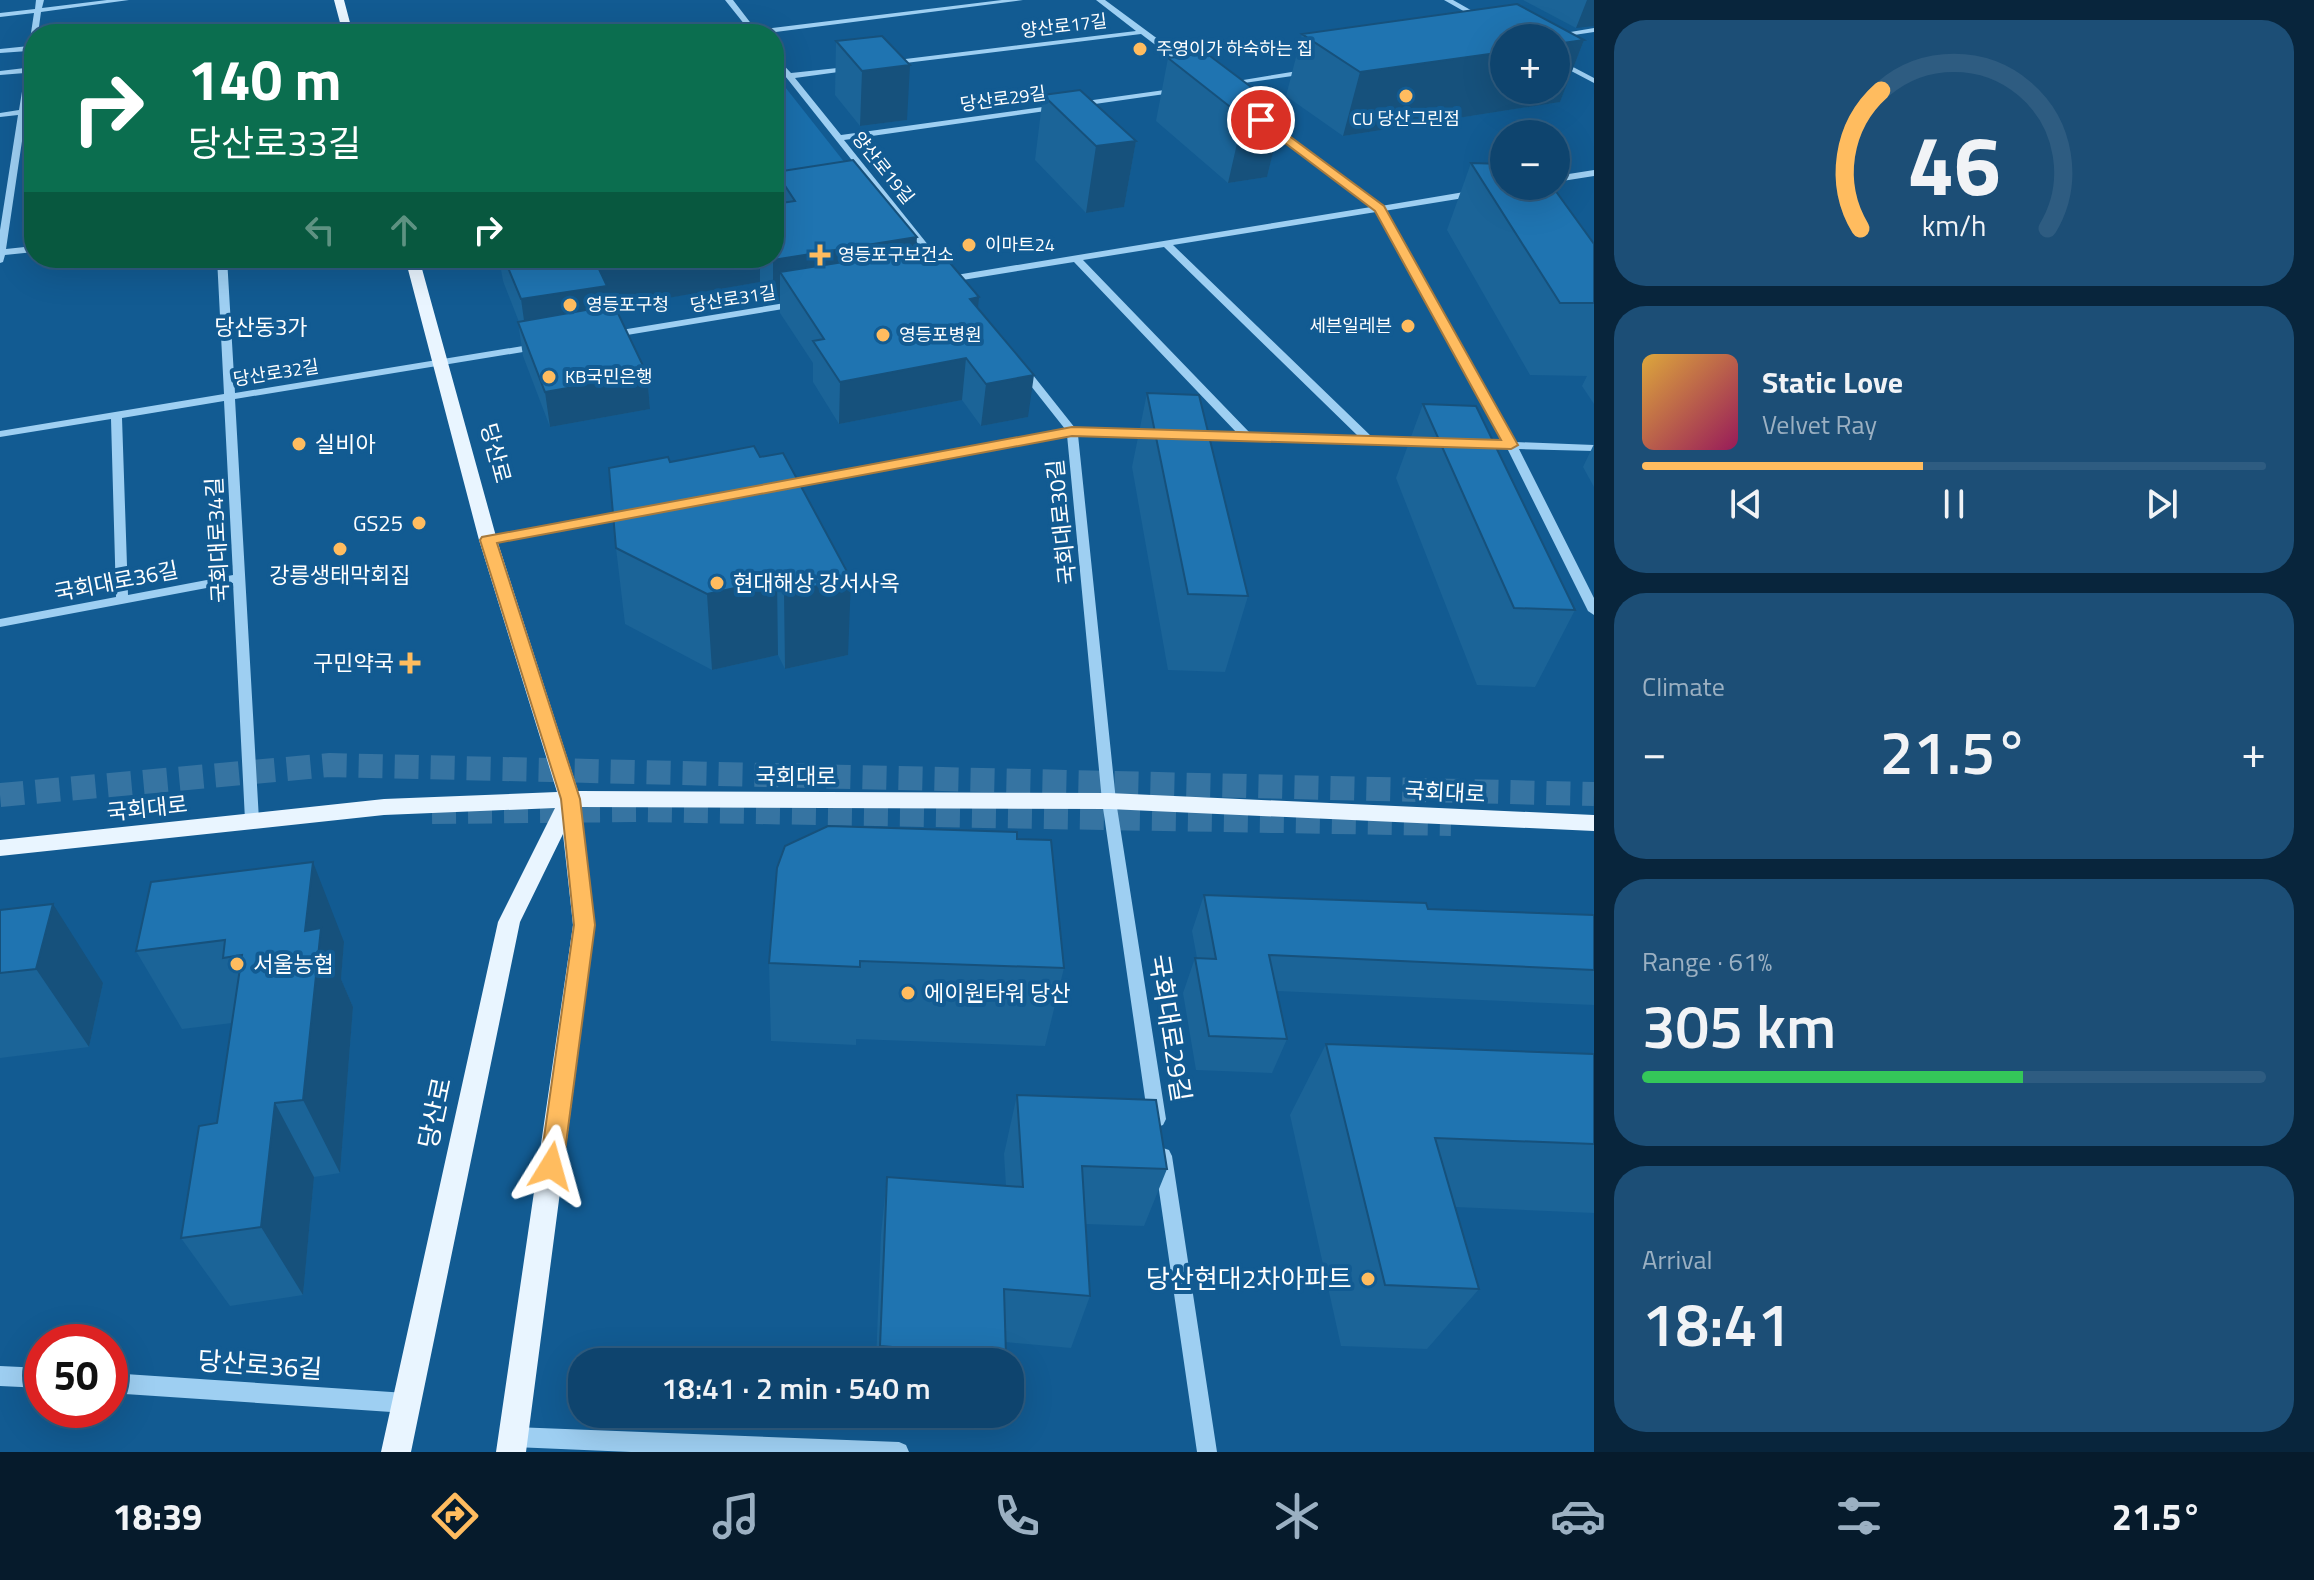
<!DOCTYPE html>
<meta charset="utf-8">
<style>
:root{--surface:#0e446e;--page:#1c4e76;--text:#f1f3f6;--muted:#9bb0c2;--line:#2e5c81;--accent:#ffbc5f}
body{margin:0;font-family:"Titillium Web","Noto Sans KR",sans-serif;background:var(--page);color:var(--text);height:100vh;display:flex;flex-direction:column;font-size:30px;white-space:nowrap}
*{box-sizing:border-box;margin:0}
p{font-size:26px;color:var(--muted)}
.icon{flex:none;width:44px;height:44px;fill:none;stroke:currentColor;stroke-width:2;stroke-linecap:round;stroke-linejoin:round}
.map{position:relative;flex:1;overflow:hidden}
.details{display:flex;flex-direction:column;gap:20px;padding:20px;background:#08253c;width:720px}
.details>*{flex:none}
.guide{position:absolute;left:24px;top:24px;width:760px;height:244px;border-radius:32px;box-shadow:0 8px 32px #0002,0 0 0 2px var(--line);background:#0b6e4f;color:#fff;overflow:hidden}
.fabs{position:absolute;left:1490px;top:24px;display:grid;gap:16px}
.fabs a{display:grid;place-items:center;width:80px;height:80px;border-radius:50%;background:var(--surface);box-shadow:0 8px 32px #0002,0 0 0 2px var(--line);font-size:40px}
.speed{position:absolute;left:24px;top:1324px;display:flex;gap:16px;font-size:40px;font-weight:700;text-align:center}
.speed>*{display:grid;place-content:center;width:104px;height:104px;border-radius:50%;background:var(--surface);box-shadow:0 8px 32px #0002,0 0 0 2px var(--line);line-height:1}
.speed .limit{border:12px solid #d22;background:#fff;color:#111}
.pin{position:absolute;display:grid;place-items:center;width:68px;height:68px;color:#fff;margin:-34px;border:4px solid #fff;border-radius:50%;box-shadow:0 2px 8px #0007}
.me{position:absolute;width:88px;margin:-44px;rotate:8deg;stroke-linejoin:round;filter:drop-shadow(0 0 6px #0008)}
.turn{display:flex;align-items:center;gap:28px;height:168px;padding:0 32px;font-size:36px}
.turn .icon{width:104px;height:104px;stroke-width:2.5}
.turn b{display:block;font-size:56px;line-height:68px}
.lanes{display:flex;align-items:center;height:76px;padding:0 32px;background:#0003;justify-content:center;gap:40px;direction:ltr}
.lanes .off{opacity:.35}
.big{font-size:60px;font-weight:600;line-height:1.1}
.details .tile{flex:1;display:flex;flex-direction:column;justify-content:center;gap:12px;min-width:0;padding:0 28px;border-radius:32px;background:var(--page)}
.details .dial{align-items:center;gap:0}
.dial svg{height:208px;overflow:visible;fill:none;stroke:var(--line);stroke-width:7;stroke-linecap:round;text-anchor:middle}
.dial text{fill:var(--text);stroke:none}
.song{display:flex;align-items:center;gap:24px}
.cover{width:96px;height:96px;border-radius:12px;background:linear-gradient(135deg,hsl(40 70% 55%),hsl(330 70% 35%))}
.played{height:8px;border-radius:4px;background:linear-gradient(90deg,var(--accent) 45%,var(--line) 45%)}
.keys{display:flex;justify-content:space-around;direction:ltr}
.heat{display:flex;justify-content:space-between;align-items:center;font-size:44px;direction:ltr}
.charge{height:12px;border-radius:6px;background:linear-gradient(90deg,#34c759 61%,var(--line) 0)}
.trip{position:absolute;left:568px;top:1348px;width:456px;height:80px;border-radius:32px;background:var(--surface);box-shadow:0 8px 32px #0002,0 0 0 2px var(--line);font-weight:600;line-height:80px;text-align:center}
.dock{display:flex;height:128px;justify-content:space-around;align-items:center;background:#061b2c;color:var(--muted)}
.dock .icon{width:56px;height:56px}
.dock .selected{color:var(--accent)}
.dock b{font-size:36px;color:var(--text)}
main{display:flex;flex:1;min-height:0}
.map>svg:first-child{display:block}
</style>
<main>
<div class="map">
<svg width="1594" height="1452" viewBox="0 0 1594 1452">
<rect width="100%" height="100%" fill="#125b92"/>
<path fill="#1a6fac" d="M774,73l71,90 -71,11z"/>
<g fill="none" stroke-linecap="round" stroke-linejoin="round">
<path stroke="#3674a2" stroke-width="24" stroke-dasharray="24 12" stroke-linecap="butt" d="M0,795l330,-30 1264,29
M432,812l208,-2 811,14"/>
<path fill="#9ecff2" fill-rule="evenodd" d="M36,0h8l-2,8 65,-8h22l-88,12 -3,22h-4v38l-7,37h7v4l-8,1 -20,135 28,-3v6l-29,3 -2,7 -3,1v-33l18,-115 -18,2v-4l19,-3 6,-37 -25,2v-4l25,-3 3,-17 -28,2v-4l29,-3 5,-33 -34,4v-4l35,-4z
M725,0h8l23,30 246,-30h21l-263,34h-26l15,-4z
M1096,0h9l88,65v4h-6l-46,-35 -252,31 -4,-2 4,-2 247,-30z
M1444,0h9l67,38h-9z
M348,22v4h-3l-101,8h-33l4,-2z
M1594,28v4l-40,6h-19z
M774,55l17,18 65,-7v4h-3l-58,8 46,57 338,-47 4,2 -4,2 -335,48 105,131 2,2 -5,3 -3,-1 -169,-213z
M1556,58l38,20v5l-38,-20z
M1310,69l4,2 -1,2 -90,13 -4,-2z
M1262,121h6l113,85 95,-16 4,3 -4,3 -92,15 131,231 79,3v6l-75,-2 75,149v17l-6,-4 -81,-163 -29,-1 -6,-3 6,-3h25l-127,-229 -203,33 199,192 57,3 2,2 -6,3 -239,-8 -2,-2 6,-3 47,1 -163,-171 -130,21 -5,-3 5,-3 427,-70 -109,-82zM1164,247l195,190 -109,-4 -167,-173z
M1594,170v6l-38,6v-6z
M217,258h10l8,135 306,-50 5,3 -5,3 -306,50 24,421 -2,4h-10l-2,-4 -12,-237 -233,44v-8l116,-22 -5,-178 -111,18v-6l224,-37zM224,401l9,174 -105,20 -6,-177z
M797,301l5,3 -1,2 -192,32 -5,-3 5,-3z
M1021,364l4,1 50,63 82,3 6,3 -6,3 -79,-2 38,366 50,318 -3,6 -6,2 -6,-2 -3,-6 -46,-318 -35,-366 -284,54 -6,-4 6,-4 282,-52 -49,-62z
M629,510l6,4 -2,3 -145,27 -6,-4 6,-4z
M1163,1148l6,2 3,6 45,296h-20l-43,-296 3,-6z
M0,1366l42,2v20l-42,-2z
M110,1373l296,20 7,3 3,7 -3,7 -7,3 -296,-20z
M514,1427l385,15 7,3 3,7h-278l-117,-5 -7,-3 -3,-7 3,-7z"/>
<path fill="#e9f5ff" fill-rule="evenodd" d="M334,0h10l9,34h-10z
M405,258h14l78,282 81,251 531,2 485,22v16l-485,-22 -528,-2 14,118 -69,527h-30l77,-527 -10,-91 -43,88 -109,530h-30l117,-530 57,-114 -171,7 -384,41v-16l384,-41 173,-7 -78,-252z"/>
</g>
<path fill="#1b6498" d="M1523,0h71l-18,28z
M1302,34l282,6 -24,62 -217,34 -57,-40z
M836,41l71,79 -47,6 -25,-31z
M1168,58l115,53 -16,66 -39,6 -72,-62z
M1043,95l93,46 -12,66 -38,6 -51,-53z
M1471,163l123,81v160l-12,-18 5,-10 -57,-1 -83,-145z
M776,172l140,78 62,58 50,109 -47,9 -19,-26 -123,24 -26,-42v-19l-33,-50v-12l-7,1 -13,-20 -146,25 33,67 3,35 -100,18 -27,-71 -5,-34h1l-16,-41 -4,-23h275l2,-54z
M1147,393l101,203 -23,76 -57,-2 -36,-203z
M1423,404l152,206 -40,77 -58,-2 -81,-207z
M1594,444v43l-11,-20z
M670,462l178,193 -63,14 -7,-14 -66,15 -87,-46 -9,-76z
M1017,839l47,129 -19,78 -189,-7v6l-85,-4 -2,-78z
M151,882l193,60 -3,37 12,28 -13,166 -26,4 -11,118 -73,11 -49,-68 36,-115 15,-100 -50,6 -46,-78z
M1204,895l224,14 166,6v90l-317,-14 10,48 -15,34 -76,-3 -13,-77 12,-35h2l-5,-27z
M0,910l103,73 -14,64 -89,11z
M1326,1044l268,10v159l-139,-6 24,82 -52,60 -86,-3 -51,-231z
M1017,1095l150,74 -23,57 -58,-2 4,72 -19,52 -66,-6 1,14 -2,6h-128l5,-128 6,-57 119,9 -2,-32z"/>
<path fill="#16517c" d="M1587,0h7v26l-18,2z
M1584,40l-24,62 -217,34 17,-64 144,-20v38h52v-46z
M910,65l-3,55 -47,6 2,-55z
M1283,111l-16,66 -39,6 15,-66z
M1136,141l-12,66 -38,6 10,-67z
M917,237l-3,42 -134,-7v29l-7,1v-42z
M652,258h108v24l-150,26 -83,34 -6,-43 77,-32z
M979,297l-4,41 -5,-39z
M966,358l-4,42 -123,24 1,-42z
M647,374l3,35 -100,18 -5,-35z
M1034,375l-6,42 -47,9 5,-42z
M777,579l1,76 -66,15 -5,-76z
M851,579l-3,76 -63,14 -1,-76z
M313,862l31,80 -3,37 12,28 -13,166 -37,-73 2,-169z
M53,904l50,79 -14,64 -53,-78z
M275,1103l39,74 -11,118 -42,-68z"/>
<path fill="#1f74b1" stroke="#16517c" stroke-width="2" d="M1517,4l67,36 -28,4v-6h-52v14l-144,20 -58,-38z
M882,36l28,29 -48,6 -26,-30z
M1206,53l77,58 -40,6 -75,-59z
M1080,90l56,51 -40,5 -53,-51z
M853,160l64,77 -144,23 -2,-2h3v-54l21,-3 -19,-29z
M1471,163l33,1v22h48l42,58v59h-34z
M926,249l8,10 11,-2 34,40 -9,2 64,76 -48,9 -20,-26 -126,24 -27,-41 11,-2 -44,-67z
M504,258h148l-54,9 9,19 -86,13z
M614,305l33,69 -102,18 -27,-70z
M1147,393l52,2 49,201 -60,-2z
M1423,404l53,2 99,204 -61,-2z
M754,446l6,11 23,-4 68,126 -67,14 -7,-14 -70,15 -91,-46 -7,-80 59,-11 2,5z
M828,826l189,6v7l34,1 13,128 -204,-7v6l-91,-4 8,-95 8,-22z
M313,862l-8,69 16,-3 -18,172 -28,3 -14,124 -80,11 18,-112 18,-3 25,-168 -19,3 2,-18 -89,11 15,-69z
M1204,895l222,8 2,6 166,6v55l-325,-15 18,84 -78,-3 -14,-78 21,1z
M53,904l-17,65 -36,4v-63z
M1326,1044l268,10v90l-159,-6 44,151 -94,-4z
M1017,1095l139,5 11,69 -85,-3 8,130 -86,-7 2,67 -126,-10 7,-169 136,10z"/>
<path fill="#ffbc5f" stroke="#a67a3e" stroke-width="2" d="M1257,118h8l119,88 134,239 -7,4 -439,-13 -575,107 83,256 15,126 -32,241 -3,8 -9,3 -8,-3 -3,-8 34,-241 -13,-126 -81,-259 2,-3 590,-110 429,13 -126,-229 -118,-89z"/>
<g fill="#ffbc5f" stroke="#125b92" stroke-width="3">
<circle cx="1140" cy="49" r="8"/>
<circle cx="1406" cy="96" r="8"/>
<circle cx="969" cy="245" r="8"/>
<path d="M816 243h8v8h8v8h-8v8h-8v-8h-8v-8h8z"/>
<circle cx="570" cy="305" r="8"/>
<circle cx="1408" cy="326" r="8"/>
<circle cx="883" cy="335" r="8"/>
<circle cx="549" cy="377" r="8"/>
<circle cx="299" cy="444" r="8"/>
<circle cx="419" cy="523" r="8"/>
<circle cx="340" cy="549" r="8"/>
<circle cx="717" cy="583" r="8"/>
<path d="M406 651h8v8h8v8h-8v8h-8v-8h-8v-8h8z"/>
<circle cx="237" cy="964" r="8"/>
<circle cx="908" cy="993" r="8"/>
<circle cx="1368" cy="1279" r="8"/>
</g>
<g text-anchor="middle" stroke-width="8" stroke-linejoin="round" paint-order="stroke">
<g font-size="18" fill="#fff" stroke="#125b92">
<text transform="translate(1064 26) rotate(-7)" y="6">양산로17길</text>
<text transform="translate(1003 99) rotate(-8)" y="6">당산로29길</text>
<text transform="translate(883 168) rotate(51)" y="6">양산로19길</text>
<text transform="translate(733 299) rotate(-9)" y="6">당산로31길</text>
<text transform="translate(276 373) rotate(-9)" y="6">당산로32길</text>
</g>
<g font-size="18" fill="#fff" stroke="#125b92" text-anchor="start">
<text x="1156" y="55">주영이가 하숙하는 집</text>
<text x="1406" y="125" text-anchor="middle">CU 당산그린점</text>
<text x="985" y="251">이마트24</text>
<text x="838" y="261">영등포구보건소</text>
<text x="586" y="311">영등포구청</text>
<text x="1392" y="332" text-anchor="end">세븐일레븐</text>
<text x="899" y="341">영등포병원</text>
<text x="565" y="383">KB국민은행</text>
</g>
<g font-size="22" fill="#fff" stroke="#125b92">
<text x="261" y="335">당산동3가</text>
</g>
<g font-size="22" fill="#fff" stroke="#125b92" text-anchor="start">
<text x="315" y="452">실비아</text>
<text x="403" y="531" text-anchor="end">GS25</text>
<text x="340" y="583" text-anchor="middle">강릉생태막회집</text>
<text x="733" y="591">현대해상 강서사옥</text>
<text x="394" y="671" text-anchor="end">구민약국</text>
<text x="253" y="972">서울농협</text>
<text x="924" y="1001">에이원타워 당산</text>
</g>
<g font-size="22" fill="#fff" stroke="#125b92">
<text transform="translate(496 453) rotate(75)" y="8">당산로</text>
<text transform="translate(1061 522) rotate(-96)" y="8">국회대로30길</text>
<text transform="translate(217 540) rotate(-93)" y="8">국회대로34길</text>
<text transform="translate(116 581) rotate(-11)" y="8">국회대로36길</text>
<text x="796" y="784">국회대로</text>
<text transform="translate(1445 792) rotate(3)" y="8">국회대로</text>
<text transform="translate(147 808) rotate(-6)" y="8">국회대로</text>
</g>
<g font-size="26" fill="#fff" stroke="#125b92">
<text transform="translate(1170 1028) rotate(81)" y="9">국회대로29길</text>
<text transform="translate(435 1113) rotate(-78)" y="9">당산로</text>
<text transform="translate(260 1365) rotate(4)" y="9">당산로36길</text>
</g>
<g font-size="26" fill="#fff" stroke="#125b92" text-anchor="end">
<text x="1352" y="1288">당산현대2차아파트</text>
</g>
</g>
</svg>
<div class="fabs">
<a>+</a>
<a>−</a>
</div>
<div class="speed"><div class="limit">50</div></div>
<div class="pin" style="left:1261px;top:120px;background:#d93025"><svg class="icon" aria-label="arrive" viewBox="0 0 24 24"><path d="M6 21V4h12l-3 4 3 4H6"/></svg></div>
<svg class="me" style="left:551px;top:1166px" viewBox="-20 -20 40 40"><path d="M0-17L14 15 0 8-14 15z" fill="#ffbc5f" stroke="#fff" stroke-width="4"/></svg>
<div class="trip">18:41 · 2 min · 540 m</div>
<div class="guide">
<div class="turn"><svg class="icon" aria-label="right" viewBox="0 0 24 24"><path d="M7 20v-9h11M14 6l5 5-5 5"/></svg><div><b>140 m</b>당산로33길</div></div>
<div class="lanes"><svg class="icon off" aria-label="left" viewBox="0 0 24 24"><path d="M17 20v-9H6M10 6l-5 5 5 5"/></svg><svg class="icon off" aria-label="ahead" viewBox="0 0 24 24"><path d="M12 20V5M6 11l6-6 6 6"/></svg><svg class="icon" aria-label="right" viewBox="0 0 24 24"><path d="M7 20v-9h11M14 6l5 5-5 5"/></svg></div>
</div>
</div>
<section class="details">
<div class="tile dial"><svg viewBox="0 0 100 80">
<path d="M14 69A42 42 0 1 1 86 69"/>
<path d="M14 69A42 42 0 0 1 22 16" stroke="#ffbc5f"/>
<text x="50" y="56" font-size="32" font-weight="700">46</text>
<text x="50" y="72" font-size="11">km/h</text>
</svg></div>
<div class="tile">
<div class="song"><i class="cover"></i><div><b>Static Love</b><p>Velvet Ray</p></div></div>
<div class="played"></div>
<div class="keys"><svg class="icon" aria-label="previous" viewBox="0 0 24 24"><path d="M18 5L8 12l10 7zM5 5v14"/></svg><svg class="icon" aria-label="pause" viewBox="0 0 24 24"><path d="M8 5v14M16 5v14"/></svg><svg class="icon" aria-label="next" viewBox="0 0 24 24"><path d="M6 5l10 7-10 7zM19 5v14"/></svg></div>
</div>
<div class="tile"><p>Climate</p>
<div class="heat"><a>−</a><b class="big">21.5°</b><a>+</a></div>
</div>
<div class="tile"><p>Range · 61%</p><b class="big">305 km</b><div class="charge"></div></div>
<div class="tile"><p>Arrival</p><b class="big">18:41</b></div>
</section>
</main>
<nav class="dock">
<b>18:39</b>
<svg class="icon selected" aria-label="directions" viewBox="0 0 24 24"><path d="M12 3l9 9-9 9-9-9zM9 14v-3h6M13 9l2 2-2 2"/></svg>
<svg class="icon" aria-label="music" viewBox="0 0 24 24"><path d="M9 18V5l10-2v13"/><circle cx="6" cy="18" r="3"/><circle cx="16" cy="16" r="3"/></svg>
<svg class="icon" aria-label="phone" viewBox="0 0 24 24"><path d="M5 4h4l2 5-3 2q2 4 5 5l2-3 5 2v4C11 20 4 13 5 4z"/></svg>
<svg class="icon" aria-label="climate" viewBox="0 0 24 24"><path d="M12 3v18M4 7l16 10M4 17L20 7"/></svg>
<svg class="icon" aria-label="car" viewBox="0 0 24 24"><path d="M5 17H2v-5l4-1 3-4h7l3 4 3 1v5h-3M9 17h6M6 11h13"/><circle cx="7" cy="17" r="2"/><circle cx="17" cy="17" r="2"/></svg>
<svg class="icon" aria-label="filters" viewBox="0 0 24 24"><path d="M4 7h16M4 17h16"/><circle cx="9" cy="7" r="2"/><circle cx="15" cy="17" r="2"/></svg>
<b>21.5°</b>
</nav>
